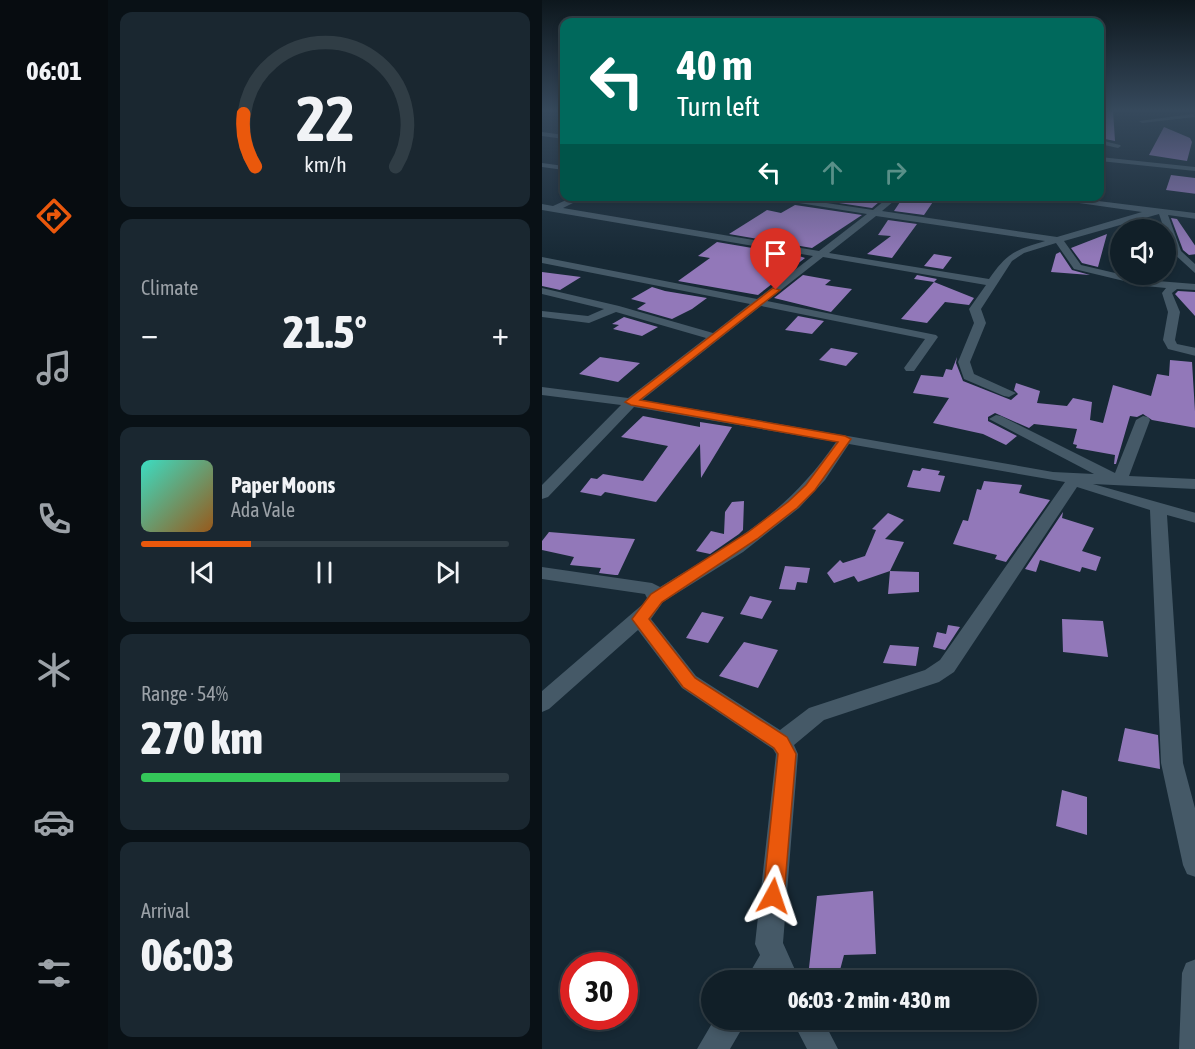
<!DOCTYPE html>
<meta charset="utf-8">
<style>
:root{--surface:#111f28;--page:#1a2730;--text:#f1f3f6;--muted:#9ca2a8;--line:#303d45;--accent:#ea580c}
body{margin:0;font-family:"Asap Condensed",sans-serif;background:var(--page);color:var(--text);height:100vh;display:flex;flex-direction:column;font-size:22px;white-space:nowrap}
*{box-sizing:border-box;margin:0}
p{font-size:20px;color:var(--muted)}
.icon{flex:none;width:33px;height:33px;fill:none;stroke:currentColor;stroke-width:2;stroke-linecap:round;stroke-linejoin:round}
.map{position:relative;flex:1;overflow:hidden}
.sheet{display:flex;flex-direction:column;gap:12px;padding:12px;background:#091116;width:434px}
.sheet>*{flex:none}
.top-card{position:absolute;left:18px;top:18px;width:544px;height:183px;border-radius:12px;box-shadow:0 3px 9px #0003,0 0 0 2px var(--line);background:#00695c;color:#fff;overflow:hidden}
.buttons{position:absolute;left:568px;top:219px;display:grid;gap:12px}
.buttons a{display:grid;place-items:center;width:66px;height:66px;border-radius:50%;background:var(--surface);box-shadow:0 3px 9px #0003,0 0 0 2px var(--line);font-size:30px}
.speed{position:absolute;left:18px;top:952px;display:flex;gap:12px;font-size:30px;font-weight:700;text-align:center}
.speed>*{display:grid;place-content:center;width:78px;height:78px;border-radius:50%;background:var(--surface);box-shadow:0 3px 9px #0003,0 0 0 2px var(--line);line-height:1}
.speed .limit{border:9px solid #d22;background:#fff;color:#111}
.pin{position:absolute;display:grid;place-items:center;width:51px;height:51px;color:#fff;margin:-62px -26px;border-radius:50% 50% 50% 0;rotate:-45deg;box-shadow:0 0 6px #0007}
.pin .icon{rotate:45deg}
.me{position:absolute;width:66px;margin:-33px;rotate:5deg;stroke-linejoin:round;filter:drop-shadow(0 0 4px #0008)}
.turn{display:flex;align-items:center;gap:21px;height:126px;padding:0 18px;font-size:27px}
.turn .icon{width:78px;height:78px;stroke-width:2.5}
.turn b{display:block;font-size:42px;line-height:51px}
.lanes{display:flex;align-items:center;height:57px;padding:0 18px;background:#0003;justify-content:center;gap:30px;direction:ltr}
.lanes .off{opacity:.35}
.big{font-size:45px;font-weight:800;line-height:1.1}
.sheet .widget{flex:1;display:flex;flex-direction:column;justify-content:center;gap:9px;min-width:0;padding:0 21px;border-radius:12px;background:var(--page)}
.sheet .dial{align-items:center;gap:0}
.dial svg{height:156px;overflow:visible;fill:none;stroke:var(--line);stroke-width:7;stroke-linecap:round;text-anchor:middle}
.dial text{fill:var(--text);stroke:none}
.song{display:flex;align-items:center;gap:18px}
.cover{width:72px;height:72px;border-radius:9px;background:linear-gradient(135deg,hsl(170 70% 55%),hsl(30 70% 35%))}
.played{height:6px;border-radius:3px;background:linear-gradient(90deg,var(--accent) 30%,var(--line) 30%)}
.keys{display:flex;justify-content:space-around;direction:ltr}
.heat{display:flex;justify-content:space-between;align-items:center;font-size:33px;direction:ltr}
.charge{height:9px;border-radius:4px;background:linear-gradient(90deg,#34c759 54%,var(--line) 0)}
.trip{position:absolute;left:159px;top:970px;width:336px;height:60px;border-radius:30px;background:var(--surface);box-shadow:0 3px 9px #0003,0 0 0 2px var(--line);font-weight:800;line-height:60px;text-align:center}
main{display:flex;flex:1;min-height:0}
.tab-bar{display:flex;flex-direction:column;width:108px;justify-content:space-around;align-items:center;background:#070c10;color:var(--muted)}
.tab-bar .icon{width:42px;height:42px}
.tab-bar .on{color:var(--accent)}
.tab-bar b{font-size:27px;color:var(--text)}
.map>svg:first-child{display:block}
</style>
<main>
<nav class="tab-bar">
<b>06:01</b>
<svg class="icon on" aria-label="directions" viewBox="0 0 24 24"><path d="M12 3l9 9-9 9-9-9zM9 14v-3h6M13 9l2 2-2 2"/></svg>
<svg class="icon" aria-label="music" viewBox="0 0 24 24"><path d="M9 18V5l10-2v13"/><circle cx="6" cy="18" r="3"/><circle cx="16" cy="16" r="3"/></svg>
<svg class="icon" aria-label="phone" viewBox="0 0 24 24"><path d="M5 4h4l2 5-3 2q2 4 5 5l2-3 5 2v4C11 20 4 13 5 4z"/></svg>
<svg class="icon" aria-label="climate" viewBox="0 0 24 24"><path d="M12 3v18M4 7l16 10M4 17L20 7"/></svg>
<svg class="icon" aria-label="car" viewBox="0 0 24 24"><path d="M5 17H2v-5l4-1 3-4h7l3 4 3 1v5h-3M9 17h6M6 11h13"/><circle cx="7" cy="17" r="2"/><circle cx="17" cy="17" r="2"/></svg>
<svg class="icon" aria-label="filters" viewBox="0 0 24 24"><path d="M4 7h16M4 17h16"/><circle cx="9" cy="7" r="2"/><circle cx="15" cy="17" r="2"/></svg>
</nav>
<section class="sheet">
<div class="widget dial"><svg viewBox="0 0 100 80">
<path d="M14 69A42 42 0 1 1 86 69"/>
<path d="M14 69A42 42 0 0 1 8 42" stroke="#ea580c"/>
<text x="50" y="56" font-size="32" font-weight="700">22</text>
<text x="50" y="72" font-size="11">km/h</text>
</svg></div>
<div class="widget"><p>Climate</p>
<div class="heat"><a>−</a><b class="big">21.5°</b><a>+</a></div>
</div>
<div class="widget">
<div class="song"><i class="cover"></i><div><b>Paper Moons</b><p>Ada Vale</p></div></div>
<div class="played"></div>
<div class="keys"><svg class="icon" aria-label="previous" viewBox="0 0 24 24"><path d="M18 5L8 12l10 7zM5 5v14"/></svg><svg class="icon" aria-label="pause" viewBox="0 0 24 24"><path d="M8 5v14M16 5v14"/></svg><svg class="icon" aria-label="next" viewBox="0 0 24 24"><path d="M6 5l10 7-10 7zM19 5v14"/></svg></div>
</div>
<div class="widget"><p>Range · 54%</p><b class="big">270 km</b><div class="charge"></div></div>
<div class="widget"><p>Arrival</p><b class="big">06:03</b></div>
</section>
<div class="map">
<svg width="654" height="1049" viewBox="0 0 654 1049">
<rect width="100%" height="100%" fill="#172935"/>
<path fill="#9278b9" d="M558,110h13l2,31 -15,-3z
M622,127l26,11 2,4 -5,19 -38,-6z
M629,175l25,3v16l-30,-4z
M266,196h78l-14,12 -66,-10z
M362,196h33l-13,19 -30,-4z
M253,205l67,10 -50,33 -83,-14 38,-24 14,3z
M629,218l6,1 19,28v7l-7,1 -6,-5z
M346,220l29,4 -25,34 -25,-4 24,-18 -13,-1z
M565,234l-9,33 -16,-4 -11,-15z
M175,242l82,14 6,2 -47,37 -80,-14 32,-23 -12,-2z
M518,252l12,18 18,5 -39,-3 5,-18z
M392,254l18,3 -9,12 -19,-3z
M0,272l39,5 -21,13 -18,-4z
M261,275l28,5 -6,5 27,4 -21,23 -57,-14z
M375,275l20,4 -3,3 40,16 -5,7 -24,-3 -18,21 -26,-4 33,-37 -20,-3z
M110,287l13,4 42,7 -15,11 -20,10 -35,-10 9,-6 -15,-4z
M636,291l18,1v25l-21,-23z
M256,316l26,5 -12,13 -27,-4z
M82,317l34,10 -16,9 -29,-7 6,-4 -7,-1z
M289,348l27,5 -12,13 -27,-6z
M58,357l40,6 -22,19 -39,-8z
M415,357l-1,6 7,18 48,19 7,-6 -4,-4 2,-7 24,8 -3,12 30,3 6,-8 19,4 -2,18 13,3 10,-38 38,11 6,-22 12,2 1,-16 22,2 4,66 -44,-8 -9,-6 -6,3 -7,-1 -14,48h-2l1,-9 -39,-7 1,-3 -4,-1 4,-15 -43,-5 -5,4 -34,-15 -7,4v4l29,15 -11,9 -23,-11 -50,-11 16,-25 -36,-5 8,-18 22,2 3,-8 6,1z
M101,416l57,11v-5l32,5 -31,51 -1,-34 -44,58 -51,-10 -4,4 -21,-4 11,-14 6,1 6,-5 40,7 25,-35 -47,-9z
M380,468l18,3 -2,4 7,1 -5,16 -33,-5 6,-17 7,1z
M442,481l38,4 -3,8 31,7 -44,62 -11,-3 2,-4 -44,-11 10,-24 5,1 9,-32 4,1z
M202,501l-1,29 -4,4 -29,20 -14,-3 15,-20 13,3 1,-22 7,-10z
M521,512l-1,6 32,10 -12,23 19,6 -5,14 -14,-4 -2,5 -40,-12 -4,12 -11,-3z
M346,513l16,7 -19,19 19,3 -14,29 29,1v20l-31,2 2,-23 -32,11 -4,-6 -20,7 -7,-10 13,-13 3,3 22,-7 11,-26 -4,-1z
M7,532l86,7 -17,36h-3l-16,-2 2,-5 -31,-3 4,-8 -32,-7v-9z
M243,566l25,2 -3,15 -10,-1 -2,8 -16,-1z
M208,596l22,5 -10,18 -22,-5z
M160,612l22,5 -16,26 -22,-5z
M520,619l41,2 5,36 -45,-5z
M406,625l12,2 -15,23 -12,-3 4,-15 9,2z
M202,642l34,8 -20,38 -39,-12z
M348,645l29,2 -3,19 -33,-3z
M583,728l33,7 2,34 -42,-8z
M520,790l25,7v38l-31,-9z
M331,891l3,63 -32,1 -4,15 -31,-2 8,-72z"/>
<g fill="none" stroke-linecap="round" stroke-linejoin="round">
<path fill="#455967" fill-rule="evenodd" d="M651,114l2,3 -53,6 -3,-2z
M0,132l22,3v4l-22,-3z
M558,140l20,5 1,1 -3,2 -18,-4z
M558,157l96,10v4l-96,-10z
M0,163l22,3v4l-22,-3z
M33,196h12l-24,12 256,43 48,-37 -111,-18h24l93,14 17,-14h10l-18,15 175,26 85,-25 -112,-16h28l138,17v6l-28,-4 13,36 15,14v9l-24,-22 -13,-38 -95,27 17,24 64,15 51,4v6l-19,-1 -5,4 8,19 -5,28 2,4 19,4v8l-28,-7 -5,-9 5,-28 -6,-19 4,-5 -21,-2 -71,-17 -18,-26 -32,10 -12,8 -31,48 5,14 -16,39 4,12 42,19 -7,4 -5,-1 -40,-17 -6,-17 16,-39 -5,-14 17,-24 -163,-28 -56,44 169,34 2,2 -24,34h-8l-2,-3 21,-29 -164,-33 -119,94 411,72 41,2 -105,-55 7,-4 5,1 114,57 21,-53 7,-4 5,1 2,3 -21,56 67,3v10l-103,-5 103,29v10l-29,-8 16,248 13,49v65l-9,-3 -4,-9 -22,-102 -11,-253 -73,-23 -123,185 -15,10 -115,38 -30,25 4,9 -15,189 17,38h-55l15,-26 -5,-11 21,-190 -3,-5 -91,-61 -44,-58 -89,79 -7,3v-21l101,-87 4,-6 -2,-4 -103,-15v-12l110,16 8,4c73,-45 126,-72 176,-145l-202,-35 -86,90 -6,2v-14l79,-80 -79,-10v-8l86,11 78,-60 -90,-26 -27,11 -47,-6v-6l46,5 16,-7 -62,-15v-6l77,18 94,27 37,-29 -208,-41v-6l215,42 56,-43 -271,-46v-6l11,2zM334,216l169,25c-30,9 -38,12 -56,38l-160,-26zM307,444l216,38 -125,178 -15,10 -116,38 -29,22 -84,-54 -45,-57 12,-17 80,-50 56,-44 26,-28z
M654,959v90h-17l3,-76 4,-10z
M172,1020h33l-17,29h-33z
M250,1020h31l15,29h-31z"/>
</g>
<linearGradient id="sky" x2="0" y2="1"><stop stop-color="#0d171d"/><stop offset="0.43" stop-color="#36495c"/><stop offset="1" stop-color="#36495c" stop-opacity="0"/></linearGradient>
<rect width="654" height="257" fill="url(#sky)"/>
<path fill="#ea580c" stroke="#983908" stroke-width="1.5" d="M231,288l7,2 -140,110 205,36 6,3 -36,51 -18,18 -40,31 -95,63 -13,17 46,59 92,59 9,17 -12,142 -3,8 -8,3 -7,-3 -3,-8 15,-142 -4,-6 -91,-61 -51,-68 19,-25 96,-61 41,-31 18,-17 32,-43 -207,-37 -6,-3z"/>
</svg>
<div class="buttons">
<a><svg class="icon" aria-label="sound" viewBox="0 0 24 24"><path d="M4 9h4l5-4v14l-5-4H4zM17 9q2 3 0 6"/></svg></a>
</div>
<div class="speed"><div class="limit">30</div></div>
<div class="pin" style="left:234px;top:290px;background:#d93025"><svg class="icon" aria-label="arrive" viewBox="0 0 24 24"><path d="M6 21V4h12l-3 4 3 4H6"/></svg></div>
<svg class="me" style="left:231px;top:896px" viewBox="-20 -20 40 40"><path d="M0-17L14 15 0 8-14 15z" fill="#ea580c" stroke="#fff" stroke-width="4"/></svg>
<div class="trip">06:03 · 2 min · 430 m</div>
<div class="top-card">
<div class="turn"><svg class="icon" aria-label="left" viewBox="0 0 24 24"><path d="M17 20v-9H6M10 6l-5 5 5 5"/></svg><div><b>40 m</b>Turn left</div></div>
<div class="lanes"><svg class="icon" aria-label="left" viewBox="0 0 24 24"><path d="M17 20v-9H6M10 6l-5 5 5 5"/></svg><svg class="icon off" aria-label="ahead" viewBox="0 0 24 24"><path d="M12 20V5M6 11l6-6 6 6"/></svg><svg class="icon off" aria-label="right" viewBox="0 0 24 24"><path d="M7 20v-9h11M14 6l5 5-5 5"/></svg></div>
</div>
</div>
</main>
